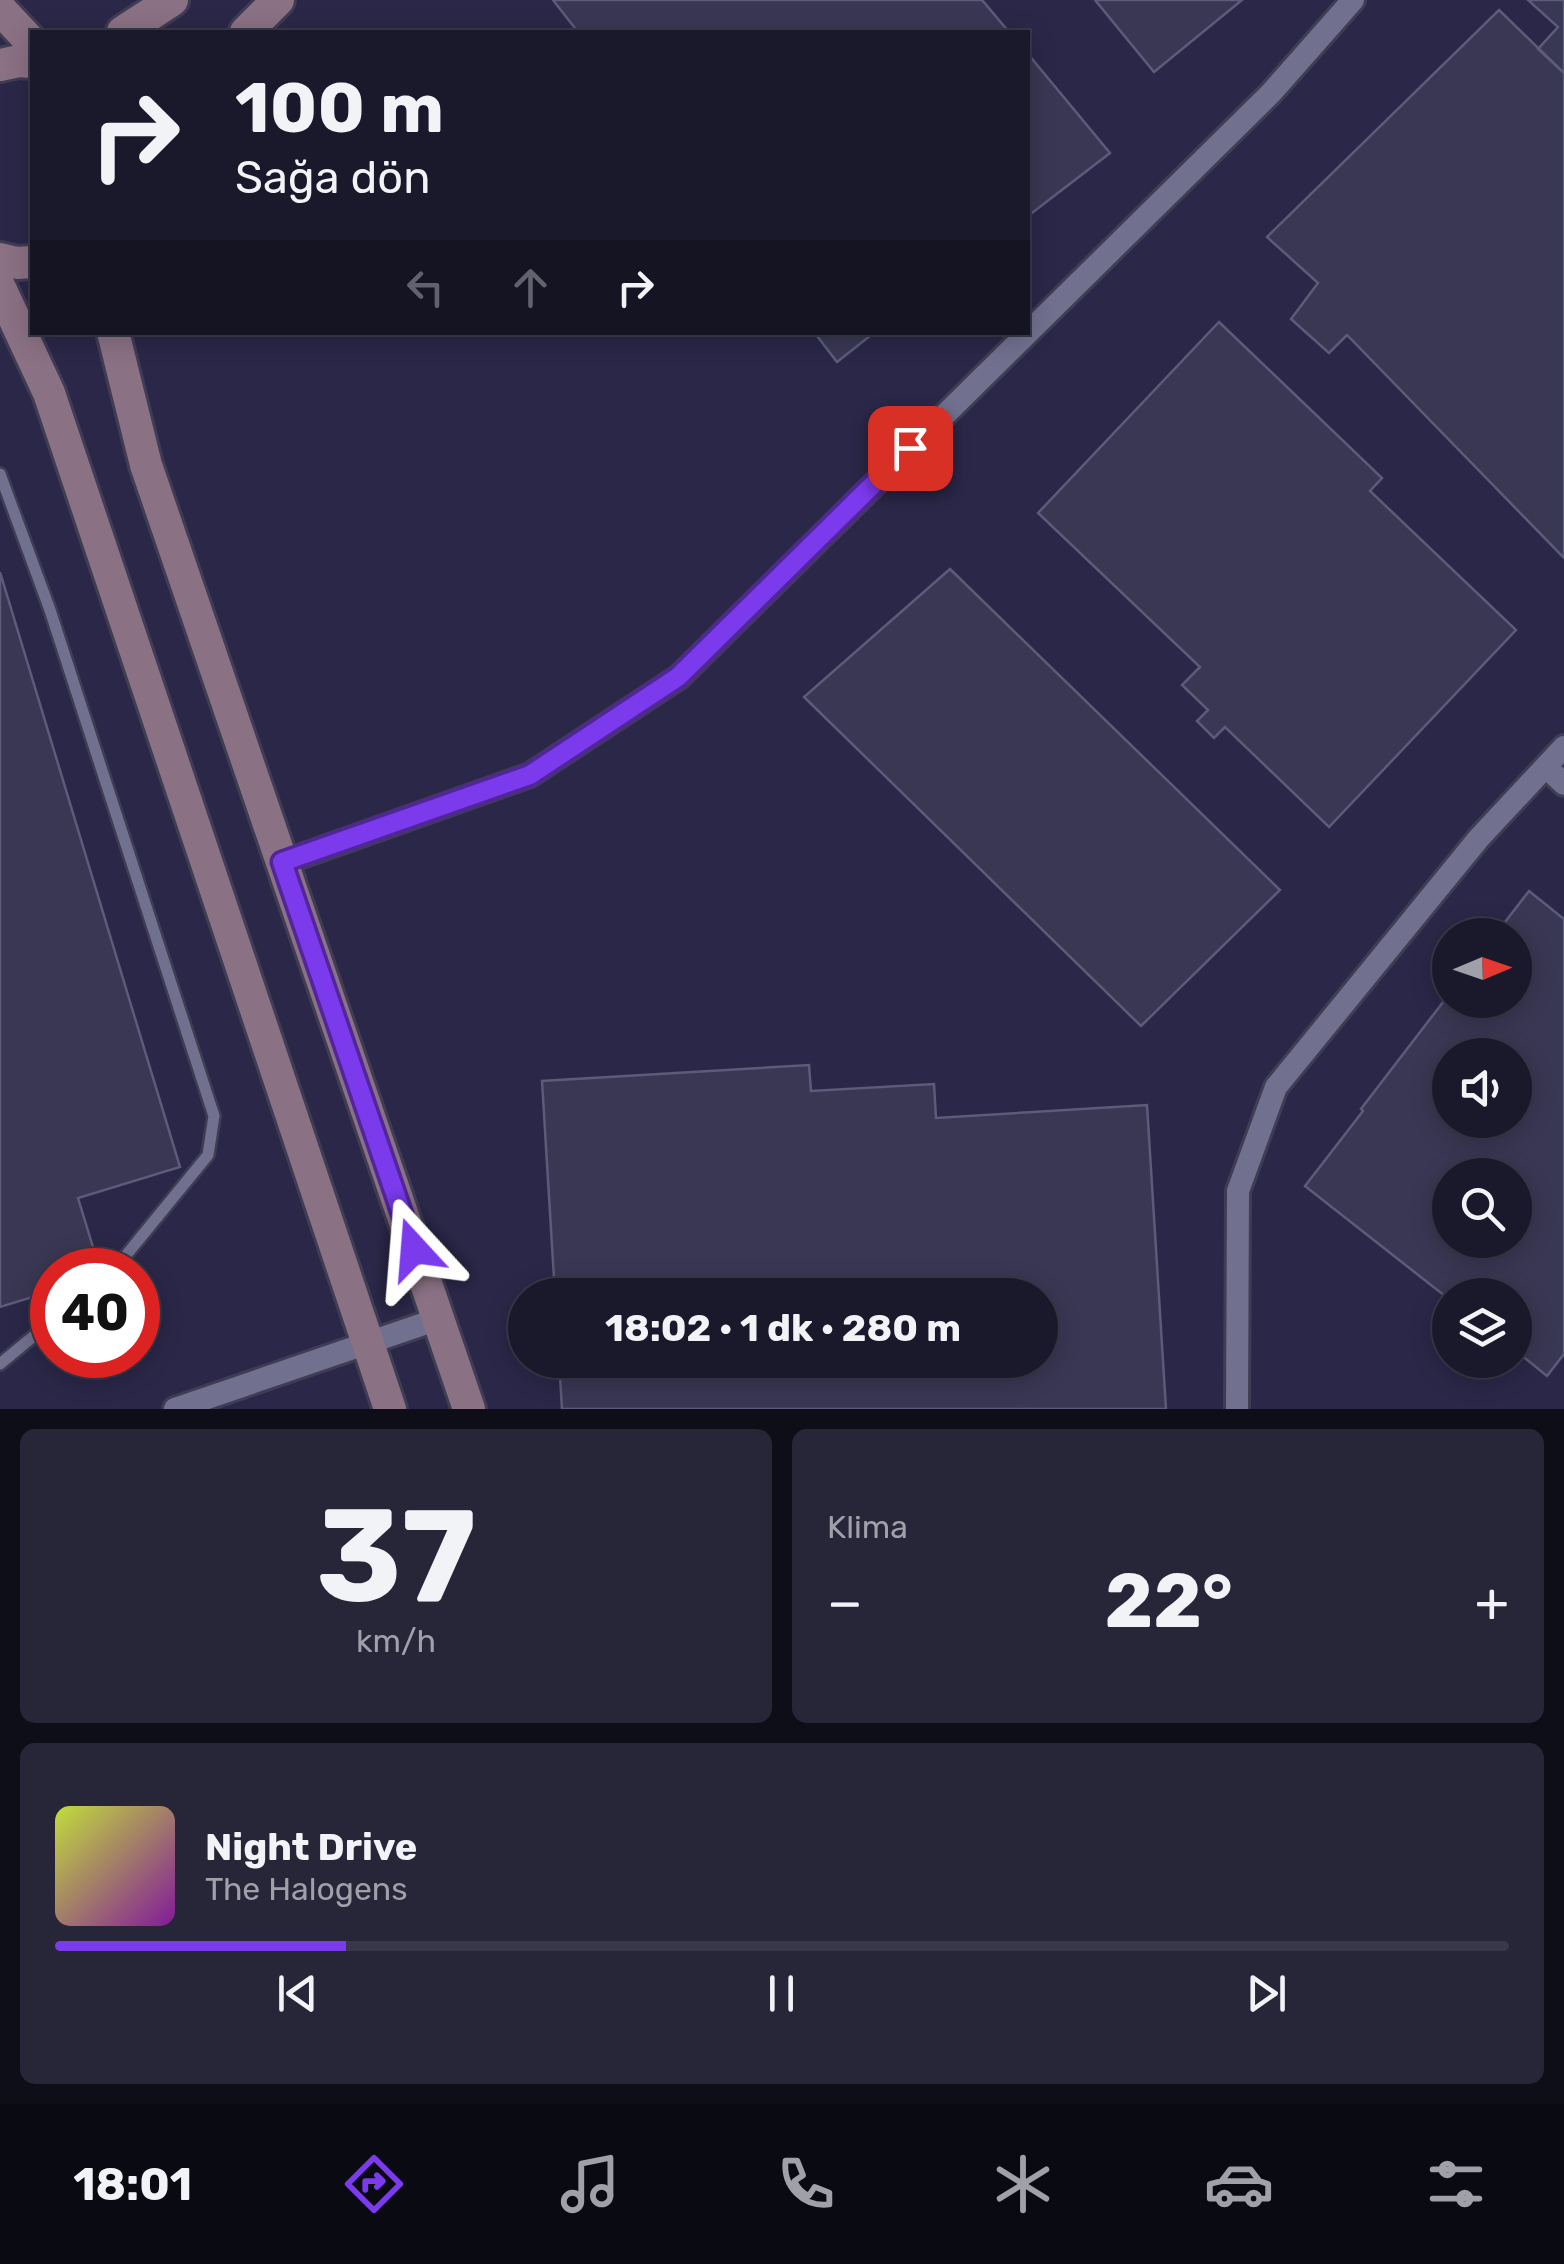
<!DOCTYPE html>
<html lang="tr">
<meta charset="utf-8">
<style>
:root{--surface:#1a192c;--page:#272638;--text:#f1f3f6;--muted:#9fa0a9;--line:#383848;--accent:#7c3aed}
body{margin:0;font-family:Rubik,sans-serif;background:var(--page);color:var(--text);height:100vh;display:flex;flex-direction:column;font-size:38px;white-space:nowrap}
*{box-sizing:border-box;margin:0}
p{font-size:32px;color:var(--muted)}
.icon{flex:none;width:55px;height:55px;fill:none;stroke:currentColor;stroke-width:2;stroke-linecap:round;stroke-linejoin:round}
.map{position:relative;height:1409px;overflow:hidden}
.sheet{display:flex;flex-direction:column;gap:20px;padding:20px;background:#0e0e18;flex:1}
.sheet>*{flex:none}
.hud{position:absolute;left:30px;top:30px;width:1000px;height:305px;border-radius:0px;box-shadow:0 5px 25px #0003,0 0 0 2px var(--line);background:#1a192c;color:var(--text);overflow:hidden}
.needle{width:65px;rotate:88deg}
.fabs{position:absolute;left:1432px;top:918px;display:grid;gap:20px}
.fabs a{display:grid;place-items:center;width:100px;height:100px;border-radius:50%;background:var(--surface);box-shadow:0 5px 25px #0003,0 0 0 2px var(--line);font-size:50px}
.speed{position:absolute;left:30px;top:1248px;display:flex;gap:20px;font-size:50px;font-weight:700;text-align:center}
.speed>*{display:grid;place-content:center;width:130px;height:130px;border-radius:50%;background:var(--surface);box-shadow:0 5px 25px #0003,0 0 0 2px var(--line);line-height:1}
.speed .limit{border:15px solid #d22;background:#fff;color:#111}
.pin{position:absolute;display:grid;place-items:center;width:85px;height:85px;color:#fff;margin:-42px;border-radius:20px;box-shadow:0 5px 15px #0006}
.me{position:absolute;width:110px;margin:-55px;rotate:341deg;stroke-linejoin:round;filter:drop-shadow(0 0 8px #0008)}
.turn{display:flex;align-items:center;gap:35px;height:210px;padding:0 40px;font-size:45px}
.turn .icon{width:130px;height:130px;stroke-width:2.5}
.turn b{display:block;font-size:70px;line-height:85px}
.lanes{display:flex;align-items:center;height:95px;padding:0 40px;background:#0003;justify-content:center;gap:50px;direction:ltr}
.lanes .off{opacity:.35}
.big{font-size:75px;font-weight:700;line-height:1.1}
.sheet .tile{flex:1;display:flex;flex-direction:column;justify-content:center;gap:15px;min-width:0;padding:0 35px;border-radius:15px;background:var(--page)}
.sheet .dial{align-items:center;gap:0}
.dial b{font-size:130px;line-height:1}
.song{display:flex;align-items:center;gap:30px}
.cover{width:120px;height:120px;border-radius:15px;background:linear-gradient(135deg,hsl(70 70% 55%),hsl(290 70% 35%))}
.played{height:10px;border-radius:5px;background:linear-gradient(90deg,var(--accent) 20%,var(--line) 20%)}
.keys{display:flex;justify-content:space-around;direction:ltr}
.heat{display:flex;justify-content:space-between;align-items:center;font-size:55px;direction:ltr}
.sheet .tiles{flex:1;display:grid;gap:20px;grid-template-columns:1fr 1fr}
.tile:last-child{grid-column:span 2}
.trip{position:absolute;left:508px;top:1278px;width:550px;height:100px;border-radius:50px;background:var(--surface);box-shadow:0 5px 25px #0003,0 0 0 2px var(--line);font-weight:700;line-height:100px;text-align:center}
.tabs{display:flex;height:160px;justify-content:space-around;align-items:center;background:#0a0a12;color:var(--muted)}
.tabs .icon{width:70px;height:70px}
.tabs .selected{color:var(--accent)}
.tabs b{font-size:45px;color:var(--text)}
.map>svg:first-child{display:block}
</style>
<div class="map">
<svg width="1564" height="1409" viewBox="0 0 1564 1409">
<rect width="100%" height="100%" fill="#23213b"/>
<path fill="#2a2748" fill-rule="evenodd" d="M0,0h1564v1409h-1564zM32,32h996v300h-996zM1450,935h65v65h-65zM1450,1055h65v65h-65zM1450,1175h65v65h-65zM52,1270h86v85h-86zM525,1295h515v65h-515zM1450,1295h65v65h-65z"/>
<path fill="#393753" stroke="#5c5b79" stroke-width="2.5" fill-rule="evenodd" d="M553,0h429l27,32h-431z
M1095,0h147l-88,72z
M1528,0h36v73l-26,-24 20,-22z
M1499,10l65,63v485l-217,-223 -18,18 -38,-34 27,-36 -51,-46z
M1028,54l82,99 -82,63z
M1219,322l163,156 -12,13 146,139 -187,197 -104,-100 -11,11 -17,-17 11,-11 -26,-25 18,-18 -162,-154z
M814,332h61l-38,30z
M950,569l330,321 -139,136 -337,-329z
M0,572l180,595 -102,31 22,72h-48v21l-52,16z
M1529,891l35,28v435l-17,22 -32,-26v-55h-65v5l-145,-114 58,-75 -2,-2 89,-116v7h65v-65h-20zM1450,1055h65v65h-65zM1450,1175h65v65h-65z
M809,1065l2,26 123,-7 2,34 211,-13 19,304h-604l-3,-49h481v-65h-485l-13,-214z"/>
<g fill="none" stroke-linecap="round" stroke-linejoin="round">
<g stroke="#3f3c53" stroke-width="16">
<path id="lane" d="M0,474l50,136 164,506 -6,39 -94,115
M0,1364l52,-43"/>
</g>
<g stroke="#3f3c53" stroke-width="28">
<path id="street" d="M1546,767l18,17
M282,863l248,-88 149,-98 592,-584 82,-93
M175,1409l263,-90
M1237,1409l1,-218 38,-104 203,-249 85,-91"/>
</g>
<g stroke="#3f3c53" stroke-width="38">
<path id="secondary" d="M0,9l32,34
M123,32l49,-32
M246,32l32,-32
M0,65l19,-4 13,1
M0,259l17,4 15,-1
M0,288l49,105 341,1016
M113,332l33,133 323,944"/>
</g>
<use href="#lane" stroke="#71708f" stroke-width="11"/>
<use href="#street" stroke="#71708f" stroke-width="22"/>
<use href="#secondary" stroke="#8a7184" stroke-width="32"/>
</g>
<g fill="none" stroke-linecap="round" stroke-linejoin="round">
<g stroke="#51269a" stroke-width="25">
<path id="route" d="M414,1249l-132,-387 248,-87 148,-98 232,-229"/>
</g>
<use href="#route" stroke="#7c3aed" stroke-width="18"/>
</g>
</svg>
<div class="fabs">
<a><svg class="needle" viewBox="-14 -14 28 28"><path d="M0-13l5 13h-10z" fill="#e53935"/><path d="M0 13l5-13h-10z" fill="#9fa0a9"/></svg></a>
<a><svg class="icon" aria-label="sound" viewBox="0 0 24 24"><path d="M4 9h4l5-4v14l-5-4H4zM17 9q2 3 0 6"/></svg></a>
<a><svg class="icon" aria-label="search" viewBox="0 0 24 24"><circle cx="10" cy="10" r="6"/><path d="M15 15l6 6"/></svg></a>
<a><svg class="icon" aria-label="layers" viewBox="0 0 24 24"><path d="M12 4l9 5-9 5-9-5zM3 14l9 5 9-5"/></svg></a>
</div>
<div class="speed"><div class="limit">40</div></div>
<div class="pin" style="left:910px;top:448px;background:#d93025"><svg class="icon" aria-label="arrive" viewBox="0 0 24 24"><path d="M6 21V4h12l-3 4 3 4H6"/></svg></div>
<svg class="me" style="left:414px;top:1249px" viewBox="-20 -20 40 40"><path d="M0-17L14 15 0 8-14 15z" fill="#7c3aed" stroke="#fff" stroke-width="4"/></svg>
<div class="trip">18:02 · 1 dk · 280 m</div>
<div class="hud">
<div class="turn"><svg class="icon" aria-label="right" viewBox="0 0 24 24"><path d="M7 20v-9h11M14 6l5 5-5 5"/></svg><div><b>100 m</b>Sağa dön</div></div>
<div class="lanes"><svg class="icon off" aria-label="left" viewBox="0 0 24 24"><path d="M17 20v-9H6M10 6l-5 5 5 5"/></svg><svg class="icon off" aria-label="ahead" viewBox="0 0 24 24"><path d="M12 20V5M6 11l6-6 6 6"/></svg><svg class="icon" aria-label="right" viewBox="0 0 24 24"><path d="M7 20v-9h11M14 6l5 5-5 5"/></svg></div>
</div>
</div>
<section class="sheet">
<div class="tiles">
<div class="tile dial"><b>37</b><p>km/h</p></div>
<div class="tile"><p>Klima</p>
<div class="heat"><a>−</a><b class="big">22°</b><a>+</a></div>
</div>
<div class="tile">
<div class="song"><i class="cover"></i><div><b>Night Drive</b><p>The Halogens</p></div></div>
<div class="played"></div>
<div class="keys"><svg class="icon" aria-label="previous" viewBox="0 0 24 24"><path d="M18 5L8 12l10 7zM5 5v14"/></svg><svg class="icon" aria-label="pause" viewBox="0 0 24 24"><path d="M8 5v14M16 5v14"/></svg><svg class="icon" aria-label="next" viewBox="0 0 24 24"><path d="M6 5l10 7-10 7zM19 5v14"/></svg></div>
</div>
</div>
</section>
<nav class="tabs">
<b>18:01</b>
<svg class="icon selected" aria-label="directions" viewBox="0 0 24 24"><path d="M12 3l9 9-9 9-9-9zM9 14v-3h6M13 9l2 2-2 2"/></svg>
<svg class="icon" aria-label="music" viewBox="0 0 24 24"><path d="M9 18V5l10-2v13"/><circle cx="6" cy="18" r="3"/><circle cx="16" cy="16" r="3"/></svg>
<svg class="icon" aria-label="phone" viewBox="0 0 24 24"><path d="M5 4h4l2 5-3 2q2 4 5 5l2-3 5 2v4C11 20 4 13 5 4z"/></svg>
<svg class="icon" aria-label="climate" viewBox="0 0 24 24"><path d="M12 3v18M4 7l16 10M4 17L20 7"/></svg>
<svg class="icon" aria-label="car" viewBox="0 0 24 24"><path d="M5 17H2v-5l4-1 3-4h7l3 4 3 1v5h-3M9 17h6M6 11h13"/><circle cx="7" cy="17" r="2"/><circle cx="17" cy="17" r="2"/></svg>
<svg class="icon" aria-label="filters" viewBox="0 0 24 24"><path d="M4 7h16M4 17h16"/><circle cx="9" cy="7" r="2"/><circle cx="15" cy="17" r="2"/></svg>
</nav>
